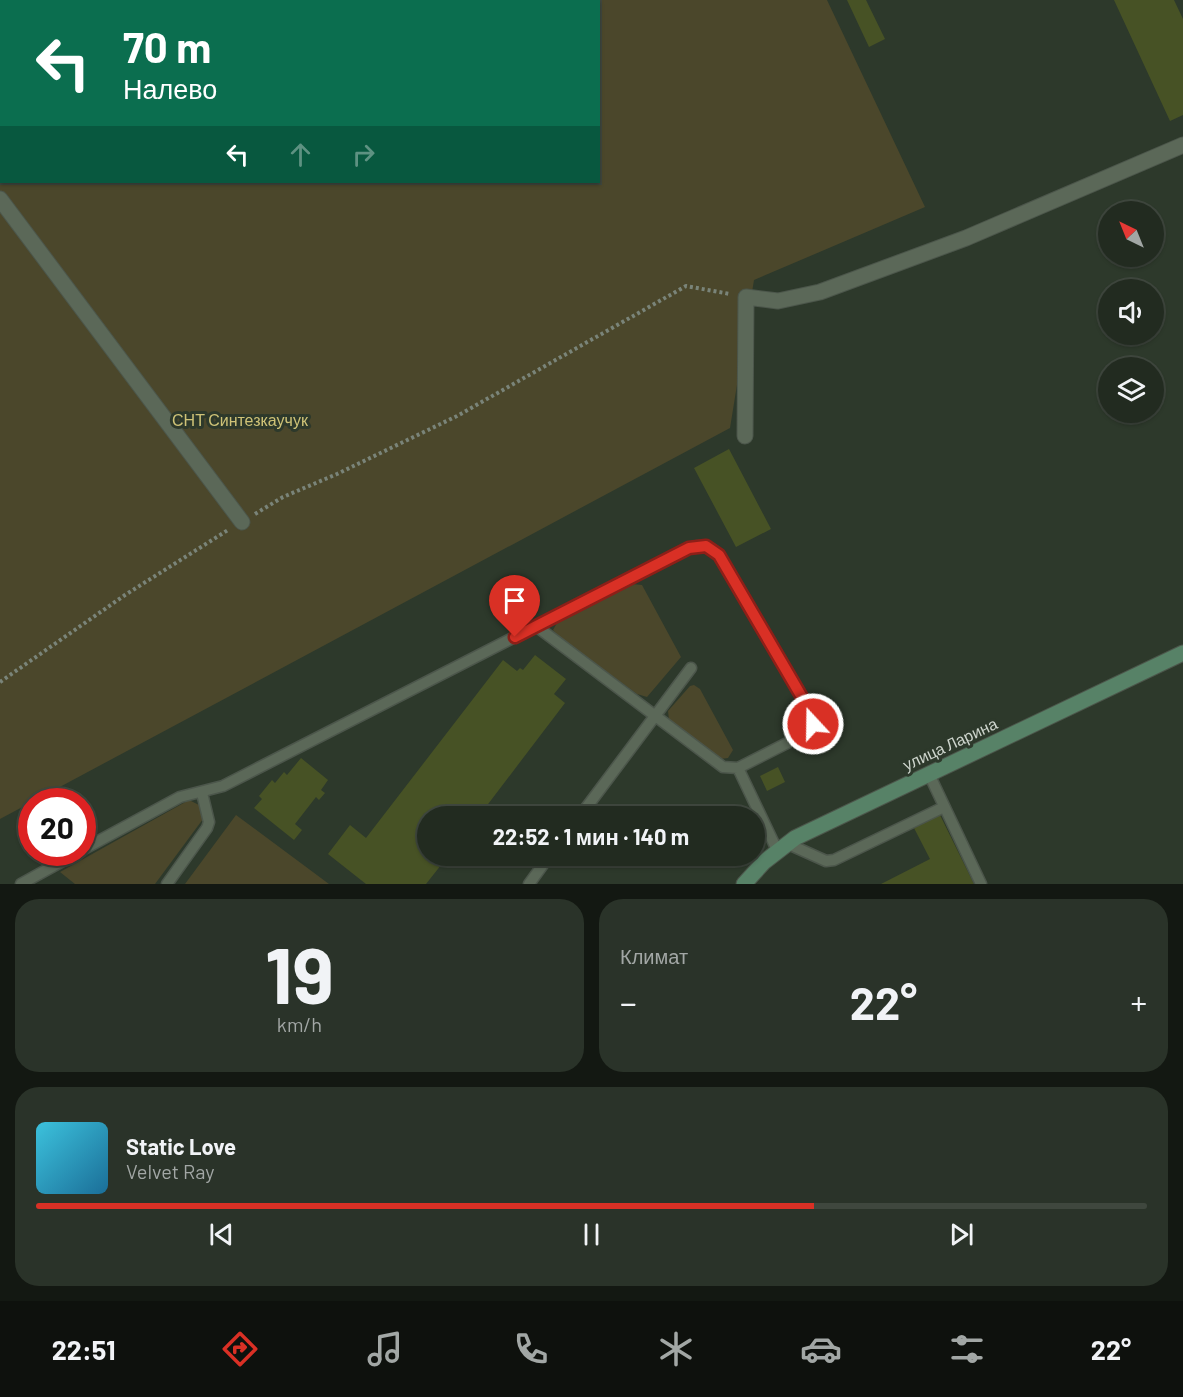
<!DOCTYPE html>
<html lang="ru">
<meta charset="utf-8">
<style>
:root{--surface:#222b20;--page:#2a3329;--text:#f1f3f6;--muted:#a2a7a5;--line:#3f473e;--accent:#d93025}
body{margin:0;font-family:Barlow,sans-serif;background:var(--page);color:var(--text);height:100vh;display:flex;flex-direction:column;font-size:22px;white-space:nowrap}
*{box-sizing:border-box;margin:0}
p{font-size:20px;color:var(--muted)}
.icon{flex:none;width:33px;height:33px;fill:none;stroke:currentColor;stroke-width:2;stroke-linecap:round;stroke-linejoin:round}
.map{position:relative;height:884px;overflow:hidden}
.sheet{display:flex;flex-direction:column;gap:15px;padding:15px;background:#131812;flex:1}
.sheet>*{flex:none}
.hud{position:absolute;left:0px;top:0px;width:600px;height:183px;box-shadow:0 2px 4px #0004,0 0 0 2px var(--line);background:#0b6e4f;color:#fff;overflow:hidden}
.needle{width:39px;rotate:317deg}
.controls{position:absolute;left:1098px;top:201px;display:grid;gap:12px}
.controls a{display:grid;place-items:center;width:66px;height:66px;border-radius:50%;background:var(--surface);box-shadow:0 2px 4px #0004,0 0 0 2px var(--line);font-size:30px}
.speed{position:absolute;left:18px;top:788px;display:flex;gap:12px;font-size:30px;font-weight:700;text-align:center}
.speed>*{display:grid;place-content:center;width:78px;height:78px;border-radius:50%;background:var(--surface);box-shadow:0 2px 4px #0004,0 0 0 2px var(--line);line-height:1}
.speed .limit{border:9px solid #d22;background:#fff;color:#111}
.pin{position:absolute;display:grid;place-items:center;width:51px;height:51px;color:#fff;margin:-62px -26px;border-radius:50% 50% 50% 0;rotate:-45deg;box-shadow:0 0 6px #0007}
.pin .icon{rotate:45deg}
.me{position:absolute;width:66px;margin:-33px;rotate:339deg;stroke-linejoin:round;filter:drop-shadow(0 0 4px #0008)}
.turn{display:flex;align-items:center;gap:21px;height:126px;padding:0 24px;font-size:27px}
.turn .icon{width:78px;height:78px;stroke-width:2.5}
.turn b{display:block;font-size:42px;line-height:51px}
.lanes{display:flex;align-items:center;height:57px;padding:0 24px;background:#0003;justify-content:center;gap:30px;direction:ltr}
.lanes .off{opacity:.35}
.big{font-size:45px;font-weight:700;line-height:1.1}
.sheet .tile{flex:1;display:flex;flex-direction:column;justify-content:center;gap:9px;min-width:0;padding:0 21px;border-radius:24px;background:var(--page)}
.sheet .dial{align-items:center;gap:0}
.dial b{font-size:78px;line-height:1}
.song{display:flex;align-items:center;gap:18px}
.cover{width:72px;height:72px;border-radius:9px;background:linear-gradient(135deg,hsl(190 70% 55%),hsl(200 70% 35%))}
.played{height:6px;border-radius:3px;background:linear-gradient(90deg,var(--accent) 70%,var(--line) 70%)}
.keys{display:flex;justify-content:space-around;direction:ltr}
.heat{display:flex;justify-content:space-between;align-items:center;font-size:33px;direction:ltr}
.sheet .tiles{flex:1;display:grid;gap:15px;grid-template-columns:1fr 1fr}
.tile:last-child{grid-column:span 2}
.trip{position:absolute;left:417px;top:806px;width:348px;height:60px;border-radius:30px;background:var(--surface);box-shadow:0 2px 4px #0004,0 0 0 2px var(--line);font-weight:700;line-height:60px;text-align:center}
.dock{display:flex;height:96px;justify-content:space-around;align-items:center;background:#0e110d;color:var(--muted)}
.dock .icon{width:42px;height:42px}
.dock .current{color:var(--accent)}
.dock b{font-size:27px;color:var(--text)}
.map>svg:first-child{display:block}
</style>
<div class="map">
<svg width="1183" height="884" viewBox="0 0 1183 884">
<rect width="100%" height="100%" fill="#2d392b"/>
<path fill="#4b472b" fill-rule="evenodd" d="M0,0h827l98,207 -171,73 -24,148 -730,391zM2,2h596v180h-596z
M632,584l10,1 39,72 -34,40 -10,-3 -79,-58 -5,-6 4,-7z
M694,685l6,4 33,61 -5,8 -8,1 -51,-39 -1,-9 22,-25z
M189,800l12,6 2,13 -48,65h-80l-15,-12z
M236,815l93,69h-144z"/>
<path fill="#475225" d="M847,0h19l19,39 -16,8z
M1114,0h60l9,19v96l-13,6z
M729,449l42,80 -35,18 -42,-79z
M535,655l31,24 -12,15 11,9 -86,113h-51v39h21l-23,29h-60l-38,-30 22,-29 16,13 137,-178 14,11 3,-3 3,2z
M301,758l27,22 -7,10 4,3 -6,7 -3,-3 -21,27 7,6 -8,10 -40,-32 8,-9 -3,-3 13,-16 3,3 9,-11 3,3z
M778,767l7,15 -18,9 -7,-15z
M940,815l34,69h-93l49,-25 -16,-31z"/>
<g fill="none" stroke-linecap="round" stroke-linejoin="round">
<g stroke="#4c564b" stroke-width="13">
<path id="service" d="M738,768l39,82
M929,774l52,110
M580,816l111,-148
M786,843l40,18 8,-1 110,-53
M82,850l98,-53 43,-11 466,-238c14,-4 20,-2 30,7l91,156 4,8 -2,5 -11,12 -63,32 -15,-1 -187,-141
M21,884l58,-32
M167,884l40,-56 2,-6 -7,-29
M529,884l21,-29"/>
</g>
<g stroke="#4c564b" stroke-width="17">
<path id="minor" d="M0,199l242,323
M745,436l1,-139 32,4 42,-9 146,-54 217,-93"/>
</g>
<g stroke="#4c564b" stroke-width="17">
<path id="secondary" d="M744,884l20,-22 31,-24 388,-185"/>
</g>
<path stroke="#7a8479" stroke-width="4" stroke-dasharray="3 3" stroke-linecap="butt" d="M255,514l28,-17 54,-23 120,-58 229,-130 44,8
M0,682l125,-87 103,-65"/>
<use href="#service" stroke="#5b6858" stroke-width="10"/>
<use href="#minor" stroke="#5b6858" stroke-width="15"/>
<use href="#secondary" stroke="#578267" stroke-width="15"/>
</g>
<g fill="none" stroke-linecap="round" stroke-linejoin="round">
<g stroke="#8d1f18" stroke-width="15">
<path id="route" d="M515,637l174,-89 17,-2 13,9 91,156 4,8 -1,5"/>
</g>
<use href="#route" stroke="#d93025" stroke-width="10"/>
</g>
<g text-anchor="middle" stroke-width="6" stroke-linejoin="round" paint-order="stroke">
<g font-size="16" fill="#cfc377" stroke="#2d392b">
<text x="240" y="426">СНТ Синтезкаучук</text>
</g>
<g font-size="16" fill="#ced5cd" stroke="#2d392b">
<text transform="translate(950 744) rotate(-25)" y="6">улица Ларина</text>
</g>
</g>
</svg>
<div class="controls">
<a><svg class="needle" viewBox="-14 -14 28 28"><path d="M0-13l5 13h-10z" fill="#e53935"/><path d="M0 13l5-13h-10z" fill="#a2a7a5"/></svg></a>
<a><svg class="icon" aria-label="sound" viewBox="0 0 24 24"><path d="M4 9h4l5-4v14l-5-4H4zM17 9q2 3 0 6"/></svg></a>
<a><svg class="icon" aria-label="layers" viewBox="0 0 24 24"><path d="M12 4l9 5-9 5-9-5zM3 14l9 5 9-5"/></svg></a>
</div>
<div class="speed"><div class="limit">20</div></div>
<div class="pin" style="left:515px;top:637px;background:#d93025"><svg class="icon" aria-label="arrive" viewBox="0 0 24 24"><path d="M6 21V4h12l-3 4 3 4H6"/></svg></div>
<svg class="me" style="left:813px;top:724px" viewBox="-20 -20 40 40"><circle r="17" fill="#d93025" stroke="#fff" stroke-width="3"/><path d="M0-11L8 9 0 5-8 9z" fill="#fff"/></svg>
<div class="trip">22:52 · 1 мин · 140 m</div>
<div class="hud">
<div class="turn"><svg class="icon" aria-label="left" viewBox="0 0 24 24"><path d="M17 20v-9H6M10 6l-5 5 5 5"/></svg><div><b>70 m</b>Налево</div></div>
<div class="lanes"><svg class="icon" aria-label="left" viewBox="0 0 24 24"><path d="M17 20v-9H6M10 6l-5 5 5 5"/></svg><svg class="icon off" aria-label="ahead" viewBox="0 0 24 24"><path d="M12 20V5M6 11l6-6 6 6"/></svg><svg class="icon off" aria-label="right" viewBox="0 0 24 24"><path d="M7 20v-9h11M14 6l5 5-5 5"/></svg></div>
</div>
</div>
<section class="sheet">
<div class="tiles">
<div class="tile dial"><b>19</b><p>km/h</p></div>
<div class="tile"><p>Климат</p>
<div class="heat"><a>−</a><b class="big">22°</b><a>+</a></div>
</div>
<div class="tile">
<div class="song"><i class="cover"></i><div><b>Static Love</b><p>Velvet Ray</p></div></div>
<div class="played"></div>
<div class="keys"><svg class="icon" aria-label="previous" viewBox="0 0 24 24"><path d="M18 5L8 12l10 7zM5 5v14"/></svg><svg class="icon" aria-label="pause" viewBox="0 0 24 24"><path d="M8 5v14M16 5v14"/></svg><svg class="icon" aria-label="next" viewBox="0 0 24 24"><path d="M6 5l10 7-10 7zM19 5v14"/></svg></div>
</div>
</div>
</section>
<nav class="dock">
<b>22:51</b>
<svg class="icon current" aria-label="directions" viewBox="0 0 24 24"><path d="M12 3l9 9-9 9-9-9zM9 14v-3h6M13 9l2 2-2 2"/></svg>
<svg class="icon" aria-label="music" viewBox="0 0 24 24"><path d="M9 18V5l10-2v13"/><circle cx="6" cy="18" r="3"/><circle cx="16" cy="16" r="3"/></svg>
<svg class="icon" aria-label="phone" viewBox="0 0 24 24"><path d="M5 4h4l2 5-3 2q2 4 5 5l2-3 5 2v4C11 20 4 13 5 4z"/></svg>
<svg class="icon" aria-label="climate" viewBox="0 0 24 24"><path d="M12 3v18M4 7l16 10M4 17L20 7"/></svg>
<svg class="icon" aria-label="car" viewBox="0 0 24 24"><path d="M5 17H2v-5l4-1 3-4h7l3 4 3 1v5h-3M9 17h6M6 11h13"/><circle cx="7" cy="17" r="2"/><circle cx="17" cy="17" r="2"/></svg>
<svg class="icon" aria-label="filters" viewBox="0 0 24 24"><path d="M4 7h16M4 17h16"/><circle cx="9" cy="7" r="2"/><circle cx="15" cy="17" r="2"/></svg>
<b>22°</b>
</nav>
